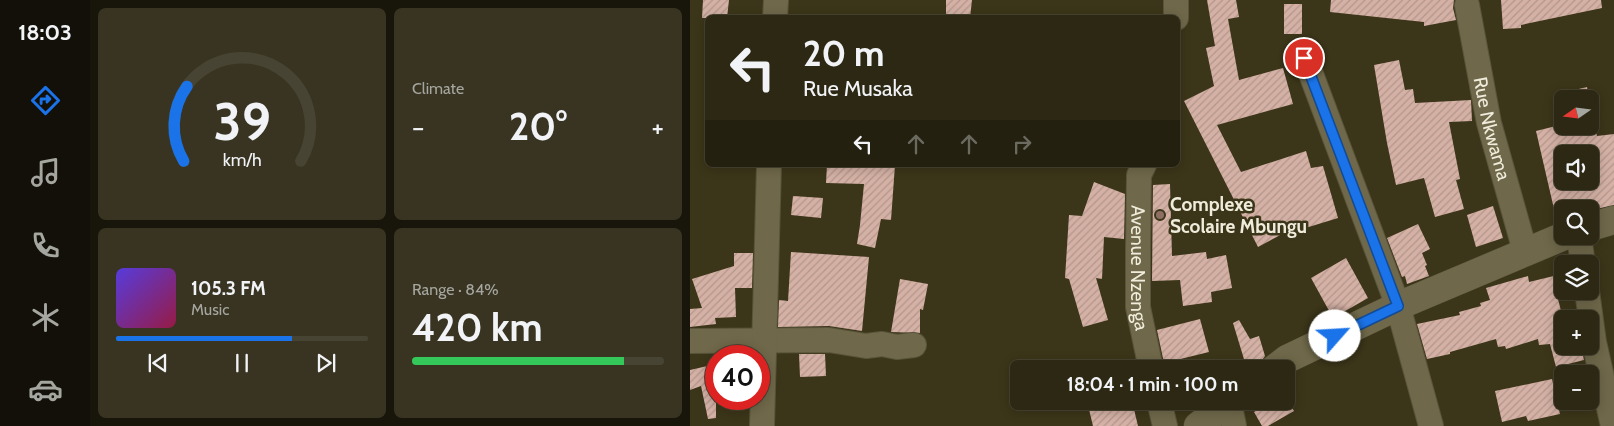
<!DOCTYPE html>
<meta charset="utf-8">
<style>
:root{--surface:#2c2813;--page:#383421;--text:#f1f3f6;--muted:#a6a6a0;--line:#484433;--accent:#1a73e8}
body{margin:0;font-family:Cabin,sans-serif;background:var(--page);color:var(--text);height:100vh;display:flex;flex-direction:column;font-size:19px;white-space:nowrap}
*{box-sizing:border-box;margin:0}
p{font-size:16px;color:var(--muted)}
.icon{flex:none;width:28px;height:28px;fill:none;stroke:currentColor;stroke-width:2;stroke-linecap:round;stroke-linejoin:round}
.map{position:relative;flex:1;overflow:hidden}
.details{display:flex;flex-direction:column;gap:8px;padding:8px;background:#18160a;width:600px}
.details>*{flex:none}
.guide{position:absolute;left:15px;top:15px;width:475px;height:152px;border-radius:8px;box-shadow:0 2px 12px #0003,0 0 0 1px var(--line);background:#2c2813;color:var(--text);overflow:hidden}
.needle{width:32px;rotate:256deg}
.controls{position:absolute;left:864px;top:90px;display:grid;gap:10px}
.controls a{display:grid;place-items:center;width:45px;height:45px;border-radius:8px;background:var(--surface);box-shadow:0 2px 12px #0003,0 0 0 1px var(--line);font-size:25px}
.speed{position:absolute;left:15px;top:345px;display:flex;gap:10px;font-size:25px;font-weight:700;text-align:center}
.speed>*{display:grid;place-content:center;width:65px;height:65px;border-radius:50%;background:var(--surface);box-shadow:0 2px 12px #0003,0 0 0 1px var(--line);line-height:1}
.speed .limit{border:8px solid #d22;background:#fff;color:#111}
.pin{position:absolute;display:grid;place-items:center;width:42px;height:42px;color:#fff;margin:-21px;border:2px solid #fff;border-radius:50%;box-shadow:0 1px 5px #0007}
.me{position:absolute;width:55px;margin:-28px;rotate:64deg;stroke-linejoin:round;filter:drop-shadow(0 0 4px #0008)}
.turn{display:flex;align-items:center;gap:18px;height:105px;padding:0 15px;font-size:22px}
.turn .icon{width:65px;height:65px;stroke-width:2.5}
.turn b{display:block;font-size:35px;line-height:42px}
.lanes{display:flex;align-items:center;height:48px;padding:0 15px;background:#0003;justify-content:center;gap:25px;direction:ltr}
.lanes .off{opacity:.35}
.big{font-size:38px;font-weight:700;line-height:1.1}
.details .widget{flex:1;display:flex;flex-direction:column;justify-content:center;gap:8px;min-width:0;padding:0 18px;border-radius:8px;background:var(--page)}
.details .dial{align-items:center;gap:0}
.dial svg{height:130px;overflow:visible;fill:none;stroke:var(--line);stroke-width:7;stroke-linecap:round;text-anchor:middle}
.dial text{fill:var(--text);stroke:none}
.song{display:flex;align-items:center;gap:15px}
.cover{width:60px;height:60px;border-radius:8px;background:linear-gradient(135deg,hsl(250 70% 55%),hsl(340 70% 35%))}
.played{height:5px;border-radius:2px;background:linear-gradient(90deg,var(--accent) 70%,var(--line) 70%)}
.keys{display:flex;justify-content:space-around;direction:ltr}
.heat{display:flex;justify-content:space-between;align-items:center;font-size:28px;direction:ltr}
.charge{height:8px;border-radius:4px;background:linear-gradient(90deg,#34c759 84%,var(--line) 0)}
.details .tiles{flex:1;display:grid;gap:8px;grid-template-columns:repeat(2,1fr)}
.trip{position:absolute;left:320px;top:360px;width:285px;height:50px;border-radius:8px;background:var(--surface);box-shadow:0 2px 12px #0003,0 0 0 1px var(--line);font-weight:700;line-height:50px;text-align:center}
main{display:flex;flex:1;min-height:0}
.tabs{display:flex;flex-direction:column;width:90px;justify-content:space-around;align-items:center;background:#121008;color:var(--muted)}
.tabs .icon{width:35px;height:35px}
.tabs .active{color:var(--accent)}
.tabs b{font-size:22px;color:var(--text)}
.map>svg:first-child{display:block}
</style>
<main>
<nav class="tabs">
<b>18:03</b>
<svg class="icon active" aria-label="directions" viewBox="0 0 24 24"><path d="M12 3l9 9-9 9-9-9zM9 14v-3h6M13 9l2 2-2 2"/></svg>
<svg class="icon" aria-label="music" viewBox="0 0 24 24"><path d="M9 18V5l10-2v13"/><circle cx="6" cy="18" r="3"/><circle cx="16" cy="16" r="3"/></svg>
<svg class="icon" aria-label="phone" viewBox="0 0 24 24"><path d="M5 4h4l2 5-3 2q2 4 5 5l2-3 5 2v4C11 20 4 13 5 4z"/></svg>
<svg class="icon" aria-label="climate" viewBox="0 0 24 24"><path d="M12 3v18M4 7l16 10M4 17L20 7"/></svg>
<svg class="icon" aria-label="car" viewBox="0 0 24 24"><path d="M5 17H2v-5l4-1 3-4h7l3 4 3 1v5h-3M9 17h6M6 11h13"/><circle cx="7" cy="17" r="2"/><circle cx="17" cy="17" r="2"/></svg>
</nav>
<section class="details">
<div class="tiles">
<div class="widget dial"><svg viewBox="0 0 100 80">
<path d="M14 69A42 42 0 1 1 86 69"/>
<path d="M14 69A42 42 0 0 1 16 23" stroke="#1a73e8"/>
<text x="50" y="56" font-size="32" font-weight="700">39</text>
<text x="50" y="72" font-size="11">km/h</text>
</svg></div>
<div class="widget"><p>Climate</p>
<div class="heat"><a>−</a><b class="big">20°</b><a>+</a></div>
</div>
<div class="widget">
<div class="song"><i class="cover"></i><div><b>105.3 FM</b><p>Music</p></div></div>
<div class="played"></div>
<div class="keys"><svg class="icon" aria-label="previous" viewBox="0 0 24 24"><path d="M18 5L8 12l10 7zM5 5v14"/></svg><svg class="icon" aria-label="pause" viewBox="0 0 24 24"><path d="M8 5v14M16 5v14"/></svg><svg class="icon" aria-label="next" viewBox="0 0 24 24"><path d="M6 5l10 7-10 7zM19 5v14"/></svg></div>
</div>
<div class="widget"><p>Range · 84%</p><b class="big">420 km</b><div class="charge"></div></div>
</div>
</section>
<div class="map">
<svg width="924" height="426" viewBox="0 0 924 426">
<defs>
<pattern id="building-hatch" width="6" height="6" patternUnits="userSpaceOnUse" patternTransform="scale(1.25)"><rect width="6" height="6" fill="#d5b1a5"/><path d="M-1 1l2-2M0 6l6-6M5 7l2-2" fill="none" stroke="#b2968c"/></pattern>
</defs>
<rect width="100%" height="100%" fill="#3b3519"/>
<path fill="url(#building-hatch)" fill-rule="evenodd" d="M13,0h26l-2,18h-25z
M256,0h26l-2,18h-24z
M517,0h29l3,17 -11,2 11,61 44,-12 10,36 -76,21 24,47 65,-21 5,17 12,-2 15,52 -39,12 -2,-4 -39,21 -74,-146 30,-15 -8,-38 9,-2z
M641,0h123l-1,8 3,12 -32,6v-4l-94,-10z
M811,0h100l1,8 -81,17v3l-18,1z
M594,4h18v30h-18z
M709,60l6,30 8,-1 2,14 56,-3 1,21 -23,1 11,57 -4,1 8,29 -29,8 -11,-39 -28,7 -9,-42 -13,-78z
M897,87l2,12h-27v27h28v-23l7,33 17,-2v71l-18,4h-42l-18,-78 24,-6 -6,-30zM872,154h28v27h-28z
M137,165h68l-4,55 -10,-1 -6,29 -18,-4 3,-19 4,-41 -38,-1z
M404,182l31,12 -1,45 -20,-2 -2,42 -6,-1 12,42 -25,7 -14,-48 -4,-1 4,-63 13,1z
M480,184l2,72 34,-4 1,7 19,-4 6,33 -21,4 1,10 -29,4 -3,-26 -28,1 1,-96z
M103,196l30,2 -2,20 -30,-3z
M803,206l10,32 -27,9 -9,-32z
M728,224l12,25 -8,4 5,12 -2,1 4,10 -22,8 -2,-8 -3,1 -15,-39z
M101,252l78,5 -7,74 -33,-5 -51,1 1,-27 9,1z
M44,253h19l-1,35h-17l1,29 -21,1 1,6 -26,3v-18l12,-1 -10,-29 42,-13z
M656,258l22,40 -35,20 -22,-40z
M872,274v24l-4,1 5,20 -1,27h19l3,14 -28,7 -6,-23 -11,1 -1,-6 -32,10 -1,-3 -7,1 -2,-8 -46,13v2l-23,5 -10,-35 43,-9 -1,-3 22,-6 -1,-3 10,-3 -4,-12 42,-12 1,6z
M210,279l28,5 -5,26 -3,-1v24l-29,-1z
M510,319l9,33 -45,11 -7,-33z
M549,320l11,19 9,-3 6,20 -5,7 -1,6h-12l-14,-46z
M109,354h26l1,22 -26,1z
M26,364v54l-8,1 -7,-33 -11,4v-20z
M862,379l8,35 -32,7 -2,-5 -24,6 -7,-31z
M596,398l8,13 -26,15h-6l-8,-14 19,-11h13z
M397,401h45l6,25h-45z"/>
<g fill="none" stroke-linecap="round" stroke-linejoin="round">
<g stroke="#58533a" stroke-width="26">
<g id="minor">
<path d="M486,0v18"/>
<path id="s1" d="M777,5l22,118 36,128"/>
<path d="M85,18l1,-18"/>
<path d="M615,58l93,248 33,120"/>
<path id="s2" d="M454,165l-5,10 -1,73v59l13,62"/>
<path d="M889,236l4,28"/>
<path d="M897,291l7,51 19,84"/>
<path d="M0,341l139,-1 37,6 16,-2 15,3 17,-2"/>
<path d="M469,401l6,25"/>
<path d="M539,402l5,24"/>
<path d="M72,426l7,-261"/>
</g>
</g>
<g stroke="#58533a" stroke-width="29">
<path id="tertiary" d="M900,227l24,-7
M584,369l13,-10 111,-53 166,-70
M508,426l32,-25"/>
</g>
<use href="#minor" stroke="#6f684a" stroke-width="24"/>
<use href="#tertiary" stroke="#6f684a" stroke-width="28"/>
</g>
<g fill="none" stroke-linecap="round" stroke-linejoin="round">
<g stroke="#114b97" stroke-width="12">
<path id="route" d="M614,58l94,248 -63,30"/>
</g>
<use href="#route" stroke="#1a73e8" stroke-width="9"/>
</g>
<circle fill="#8d6e63" stroke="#3b3519" stroke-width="2" cx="470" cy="215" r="5"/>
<g text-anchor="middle" stroke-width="5" stroke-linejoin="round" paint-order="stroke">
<g font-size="19" fill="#f0ecdb" stroke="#3b3519">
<text dy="7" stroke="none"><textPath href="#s1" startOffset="126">Rue Nkwama</textPath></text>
<text dy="7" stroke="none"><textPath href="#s2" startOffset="104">Avenue Nzenga</textPath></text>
</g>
<g font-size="19" font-weight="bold" fill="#f0ecdb" stroke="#3b3519" text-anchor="start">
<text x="480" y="211">Complexe<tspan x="480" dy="22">Scolaire Mbungu</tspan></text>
</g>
</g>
</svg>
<div class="controls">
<a><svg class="needle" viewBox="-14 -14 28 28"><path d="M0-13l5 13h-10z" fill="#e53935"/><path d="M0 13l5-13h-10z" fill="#a6a6a0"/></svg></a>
<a><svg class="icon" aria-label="sound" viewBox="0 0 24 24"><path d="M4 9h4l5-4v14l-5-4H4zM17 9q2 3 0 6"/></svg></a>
<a><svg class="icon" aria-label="search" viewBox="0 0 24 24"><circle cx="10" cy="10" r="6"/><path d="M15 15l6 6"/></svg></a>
<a><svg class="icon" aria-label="layers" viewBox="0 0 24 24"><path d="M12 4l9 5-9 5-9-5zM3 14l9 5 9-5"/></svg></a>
<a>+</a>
<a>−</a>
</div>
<div class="speed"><div class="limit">40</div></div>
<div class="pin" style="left:614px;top:58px;background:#d93025"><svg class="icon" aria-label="arrive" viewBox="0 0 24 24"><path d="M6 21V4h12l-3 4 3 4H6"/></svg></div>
<svg class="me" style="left:645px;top:336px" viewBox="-20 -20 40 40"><circle r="19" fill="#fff"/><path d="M0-13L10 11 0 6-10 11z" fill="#1a73e8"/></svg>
<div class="trip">18:04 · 1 min · 100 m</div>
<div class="guide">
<div class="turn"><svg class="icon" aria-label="left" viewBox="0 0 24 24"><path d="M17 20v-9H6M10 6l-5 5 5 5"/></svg><div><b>20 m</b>Rue Musaka</div></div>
<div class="lanes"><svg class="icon" aria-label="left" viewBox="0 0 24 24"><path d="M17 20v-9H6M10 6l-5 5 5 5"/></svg><svg class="icon off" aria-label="ahead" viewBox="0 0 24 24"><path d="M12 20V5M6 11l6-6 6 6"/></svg><svg class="icon off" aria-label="ahead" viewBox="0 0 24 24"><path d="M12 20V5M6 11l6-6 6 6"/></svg><svg class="icon off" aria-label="right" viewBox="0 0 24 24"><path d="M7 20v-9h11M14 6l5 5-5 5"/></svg></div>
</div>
</div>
</main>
